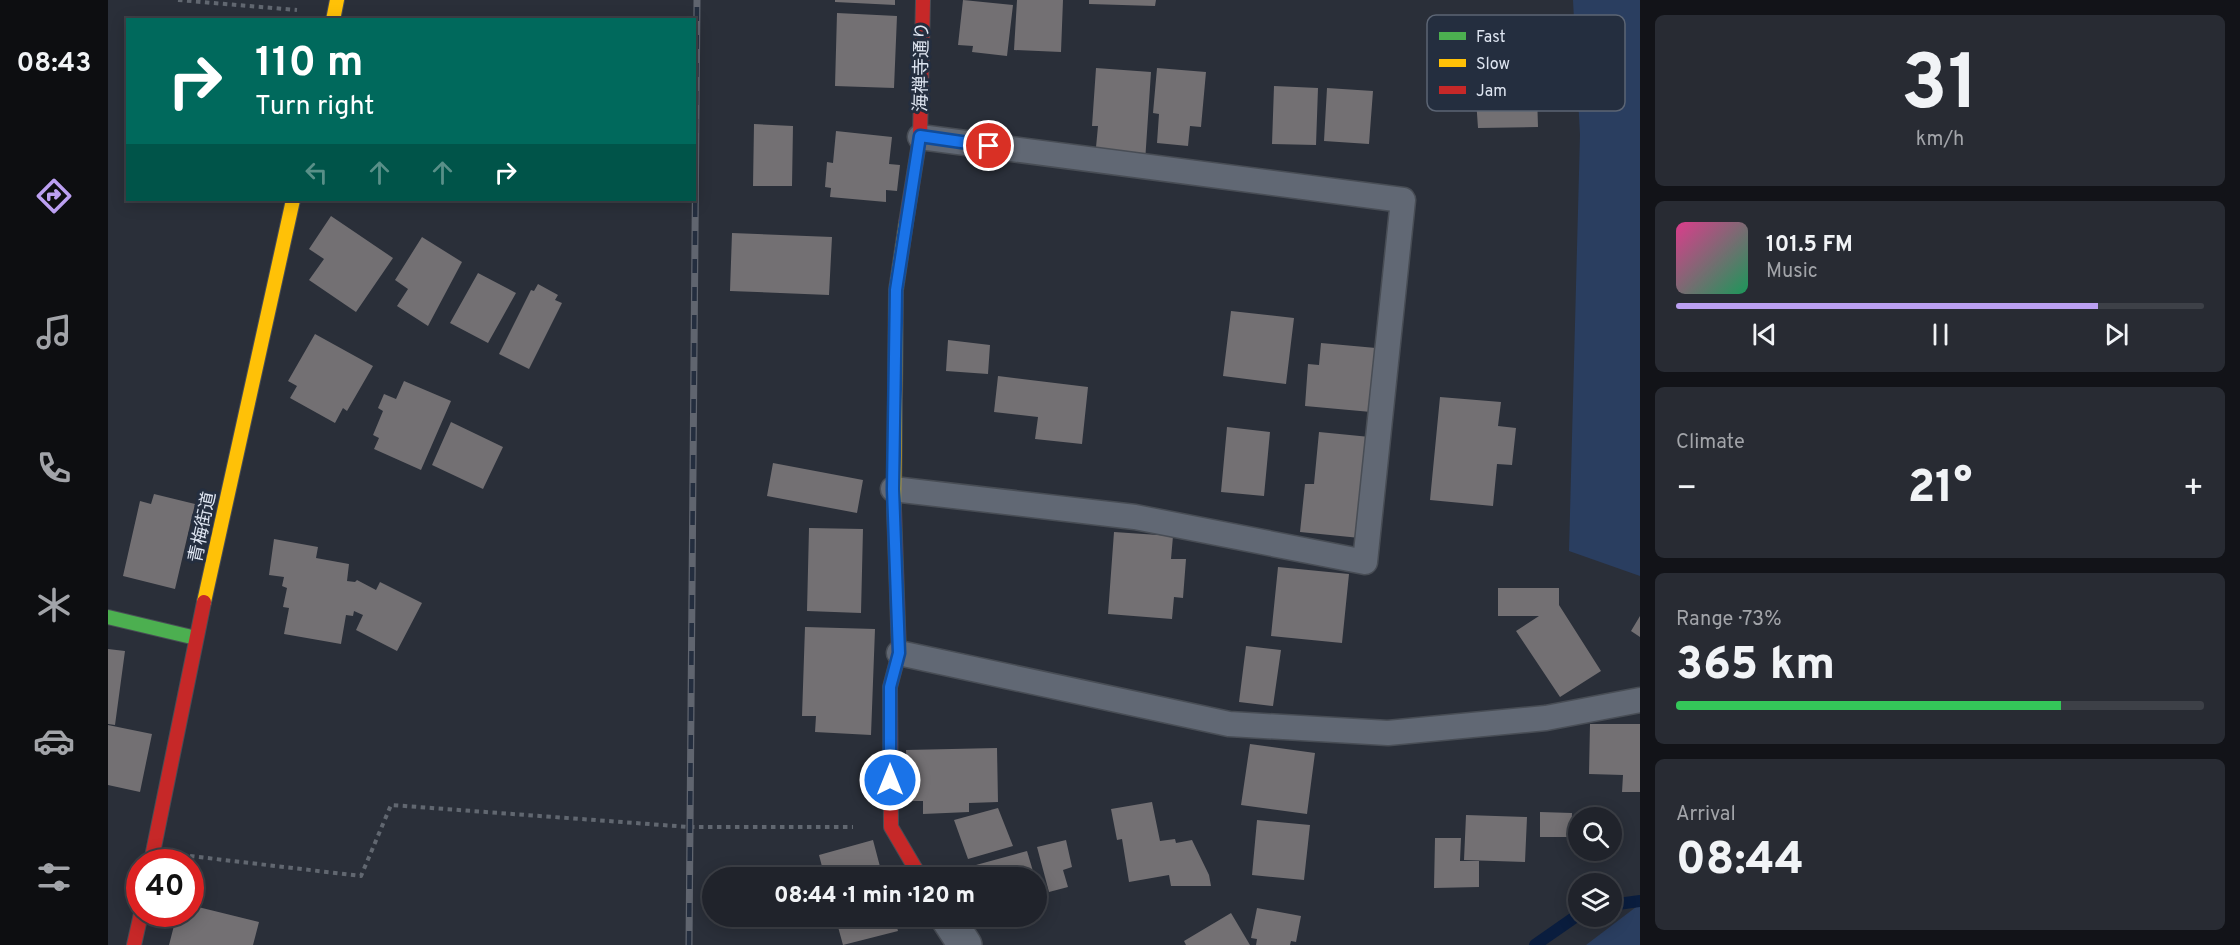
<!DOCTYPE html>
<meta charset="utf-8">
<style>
:root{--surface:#20232b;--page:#282b33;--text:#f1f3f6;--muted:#a2a4a9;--line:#3d4047;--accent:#bca0f2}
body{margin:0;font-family:Overpass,"Noto Sans JP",sans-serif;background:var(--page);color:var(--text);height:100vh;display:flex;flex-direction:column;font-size:22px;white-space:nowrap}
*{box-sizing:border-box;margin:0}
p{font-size:20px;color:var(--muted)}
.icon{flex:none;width:33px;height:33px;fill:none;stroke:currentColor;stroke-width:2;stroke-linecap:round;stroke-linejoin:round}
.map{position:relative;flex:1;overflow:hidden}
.drawer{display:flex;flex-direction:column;gap:15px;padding:15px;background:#121318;width:600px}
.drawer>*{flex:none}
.top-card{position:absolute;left:18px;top:18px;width:570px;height:183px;border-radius:0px;box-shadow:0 3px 15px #0003,0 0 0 2px var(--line);background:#00695c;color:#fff;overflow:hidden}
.controls{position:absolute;left:1460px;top:807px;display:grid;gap:12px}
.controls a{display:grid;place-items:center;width:54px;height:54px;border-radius:50%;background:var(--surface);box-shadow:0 3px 15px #0003,0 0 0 2px var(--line);font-size:30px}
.speed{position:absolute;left:18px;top:849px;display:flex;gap:12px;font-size:30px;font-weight:700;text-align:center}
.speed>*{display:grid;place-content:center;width:78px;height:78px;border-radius:50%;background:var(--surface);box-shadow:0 3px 15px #0003,0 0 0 2px var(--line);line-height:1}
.speed .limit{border:9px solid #d22;background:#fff;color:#111}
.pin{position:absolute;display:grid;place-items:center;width:51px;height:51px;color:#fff;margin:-26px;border:3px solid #fff;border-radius:50%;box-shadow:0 2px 6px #0007}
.me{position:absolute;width:66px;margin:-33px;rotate:0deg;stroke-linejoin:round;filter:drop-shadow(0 0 4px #0008)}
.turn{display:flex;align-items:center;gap:21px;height:126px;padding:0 30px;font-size:27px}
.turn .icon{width:78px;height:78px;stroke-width:2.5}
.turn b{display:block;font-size:42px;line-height:51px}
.lanes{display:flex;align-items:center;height:57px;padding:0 30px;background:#0003;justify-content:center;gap:30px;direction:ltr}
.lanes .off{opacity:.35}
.big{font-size:45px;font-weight:800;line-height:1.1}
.drawer .widget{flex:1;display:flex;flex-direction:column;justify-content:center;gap:9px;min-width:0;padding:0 21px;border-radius:9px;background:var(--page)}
.drawer .dial{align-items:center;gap:0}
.dial b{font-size:78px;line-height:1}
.song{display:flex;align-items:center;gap:18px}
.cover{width:72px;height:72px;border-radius:9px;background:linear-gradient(135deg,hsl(330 70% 55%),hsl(150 70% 35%))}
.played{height:6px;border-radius:3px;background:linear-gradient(90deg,var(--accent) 80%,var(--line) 80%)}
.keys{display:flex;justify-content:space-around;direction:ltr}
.heat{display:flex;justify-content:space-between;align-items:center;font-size:33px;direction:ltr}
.charge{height:9px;border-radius:4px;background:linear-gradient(90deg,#34c759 73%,var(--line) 0)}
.trip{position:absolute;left:594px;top:867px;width:345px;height:60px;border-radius:30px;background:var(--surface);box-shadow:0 3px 15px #0003,0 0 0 2px var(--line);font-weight:800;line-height:60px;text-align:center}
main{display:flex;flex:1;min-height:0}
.menu{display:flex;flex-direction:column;width:108px;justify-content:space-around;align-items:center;background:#0d0e11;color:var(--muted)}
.menu .icon{width:42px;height:42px}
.menu .selected{color:var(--accent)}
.menu b{font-size:27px;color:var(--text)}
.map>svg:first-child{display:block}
</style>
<main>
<nav class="menu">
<b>08:43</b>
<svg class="icon selected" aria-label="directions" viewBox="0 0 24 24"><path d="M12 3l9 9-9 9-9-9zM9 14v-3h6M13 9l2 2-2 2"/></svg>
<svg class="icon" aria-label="music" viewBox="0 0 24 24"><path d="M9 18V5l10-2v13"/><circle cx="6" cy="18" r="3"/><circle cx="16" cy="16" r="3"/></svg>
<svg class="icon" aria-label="phone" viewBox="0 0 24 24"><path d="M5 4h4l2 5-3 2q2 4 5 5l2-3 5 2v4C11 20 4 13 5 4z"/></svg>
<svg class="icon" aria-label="climate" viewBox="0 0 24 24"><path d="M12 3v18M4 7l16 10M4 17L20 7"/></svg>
<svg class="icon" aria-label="car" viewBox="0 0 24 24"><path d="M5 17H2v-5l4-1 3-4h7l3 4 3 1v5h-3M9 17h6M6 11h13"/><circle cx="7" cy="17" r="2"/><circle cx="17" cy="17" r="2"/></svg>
<svg class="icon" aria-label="filters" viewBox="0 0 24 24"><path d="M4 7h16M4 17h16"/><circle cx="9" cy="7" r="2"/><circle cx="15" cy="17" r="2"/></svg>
</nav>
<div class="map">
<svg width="1532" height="945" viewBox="0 0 1532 945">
<rect width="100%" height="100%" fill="#2a2f39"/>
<path fill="#2a3e60" d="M1465,0h67v576l-71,-25 11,-416z
M1532,904v41h-54z"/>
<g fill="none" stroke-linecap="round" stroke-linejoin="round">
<path stroke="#0a1d3e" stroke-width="12" d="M1503,905l29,-4
M1427,945l43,-30"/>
</g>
<path fill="#737073" d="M727,0h60v5l-60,-3z
M855,0l50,5 -6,51 -35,-4 1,-6 -15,-1z
M909,0h46l-2,52 -47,-2z
M981,0h67l-1,6 -66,-2z
M729,13l60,3 -3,72 -59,-2z
M1427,29l3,98 -60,1 -2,-29 -4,1 -2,-70z
M988,68l55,4 -6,90 -50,-4 3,-32h-6z
M1049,68l49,4 -5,55 -11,-1 -2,20 -31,-3 2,-29 -6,-1z
M1166,86l44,2 -2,57 -44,-1z
M1219,88l46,3 -4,53 -45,-3z
M646,124l39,2 -1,60h-39z
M728,131l56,6 -3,27 11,1 -3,26 -11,-1v12l-56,-5 1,-9 -6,-1 2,-25 6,1z
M223,216l62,42 -37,54 -47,-32 15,-21 -15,-10z
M624,233l100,4 -3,58 -99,-4z
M314,237l40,25 -34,64 -31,-20 11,-17 -13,-9z
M370,273l38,20 -28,50 -38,-20z
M430,284l20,11 -3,5 7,3 -33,66 -30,-15 32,-64 3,1z
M1123,311l63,7 -8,66 -63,-8z
M207,334l58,32 -26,45 -4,-3 -8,15 -45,-25 7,-12 -9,-5z
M840,340l42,5 -2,29 -42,-3z
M1213,343l55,5 -5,64 -66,-6 3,-42 11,1z
M890,376l90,11 -6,57 -47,-5 3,-22 -44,-5z
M296,381l47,20 -30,69 -47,-21 5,-11 -6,-3 10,-24 -5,-3 6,-14 12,5z
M1332,397l61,5 -3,24 18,2 -4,37 -15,-1 -4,42 -63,-6z
M343,422l52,25 -20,42 -51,-24z
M1119,427l43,5 -6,64 -43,-4z
M1211,432l51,5 -10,101 -60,-6 5,-48h9z
M665,463l90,17 -6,33 -90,-17z
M46,494l41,10 -20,85 -52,-13 17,-75 11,3z
M701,528l54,1 -2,84 -54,-2z
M1006,532l59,4 -2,23h15l-3,39 -9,-1 -2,22 -64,-5z
M166,539l44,8 -2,11 33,6 -2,17 8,1 2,-2 19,10 4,-8 42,21 -25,48 -41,-21 7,-15 -9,-4 -1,5 -7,-1 -5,29 -57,-10 5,-26 -6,-1 4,-19 -5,-2 2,-9 -15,-2z
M1170,567l71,7 -7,69 -71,-7z
M1390,588h61v17l42,66 -41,26 -44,-66 23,-15h-41z
M1532,616v21l-9,-6z
M697,627l70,2 -4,106 -56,-3 1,-16h-14z
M1138,646l35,4 -8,56 -34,-4z
M0,649l17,2 -10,74 -7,-1z
M1482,724h50v68h-18l1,-17 -34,-1z
M0,725l44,9 -12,58 -32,-7z
M1142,744l65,9 -8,61 -66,-9z
M889,748l1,54 -29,1v9l-46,2v-13h-15l-2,-51z
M1044,802l8,39 15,-2 1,4 16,-3 17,35 2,11h-40l-2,-11 -40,7 -7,-43 -5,1 -6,-31z
M890,808l15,38 -45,13 -14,-39z
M1432,812l32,1 -1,24h-31z
M1358,815l61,2 -2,45 -61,-2z
M1149,820l53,5 -6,55 -52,-5z
M1327,838h26l-1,23h19v26l-45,1z
M765,840l10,38h-58l-6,-23z
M958,840l6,27 -9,3 5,17 -19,5 -12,-45z
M919,851l8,27h-55l-4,-13z
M929,885l6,23 -7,2v-24z
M82,905l69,17 -6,23h-84l8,-31h13z
M1149,908l44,8 -5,26 -5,-1 -1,4h-34l1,-6 -6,-1z
M1123,913l19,32h-64l-2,-4z
M727,916h59l4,15 -55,14z"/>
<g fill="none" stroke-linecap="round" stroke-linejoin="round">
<g stroke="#484d55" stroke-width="27">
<path id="lane" d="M785,489l242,28 230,45 38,-362 -483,-63
M791,653l330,71 159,9 158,-15 94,-18"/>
</g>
<g stroke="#484d55" stroke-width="36">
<path id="street" d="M838,916l19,29"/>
</g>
<g stroke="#484d55" stroke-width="16">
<path id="fast" d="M0,617l88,21"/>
</g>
<g stroke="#484d55" stroke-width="16">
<path id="slow" d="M225,20l4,-20
M786,509l2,-219 10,-67
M96,602l89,-402"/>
</g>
<g stroke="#484d55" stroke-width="16">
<path id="jam" d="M798,223l14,-86 3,-137
M786,509l5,144 -9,34 1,140 30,51
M43,862l53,-260
M26,945l7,-31"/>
</g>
<path stroke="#616770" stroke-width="4" stroke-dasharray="4.5 4.5" stroke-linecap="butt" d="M70,0l119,10
M82,856l171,20 30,-71 298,22h164"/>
<use href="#lane" stroke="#616874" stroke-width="24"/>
<use href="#street" stroke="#616874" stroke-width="33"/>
<use href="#fast" stroke="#4caf50" stroke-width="14"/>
<use href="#slow" stroke="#ffc107" stroke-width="14"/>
<use href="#jam" stroke="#c62828" stroke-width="14"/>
<g stroke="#60656f" stroke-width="7">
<path id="rail" d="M581,945l8,-945"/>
</g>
<use href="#rail" stroke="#242e3f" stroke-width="4.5" stroke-dasharray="14" stroke-linecap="butt"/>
</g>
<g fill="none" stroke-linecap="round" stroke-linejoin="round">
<g stroke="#114b97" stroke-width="15">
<path id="route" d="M782,780v-93l9,-34 -6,-164 3,-199 24,-154 69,10"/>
</g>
<use href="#route" stroke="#1a73e8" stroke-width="10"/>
</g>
<g text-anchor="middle" stroke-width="6" stroke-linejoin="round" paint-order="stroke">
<g font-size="18" fill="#dee5f1" stroke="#242e3f">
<text transform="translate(813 67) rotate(-89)" y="6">海禅寺通り</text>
<text transform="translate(94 527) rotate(-78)" y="6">青梅街道</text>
</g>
</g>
<rect x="1319" y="15" width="198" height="96" rx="9" fill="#242e3f" stroke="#5c6574" stroke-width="1.5"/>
<rect x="1331" y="32" width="27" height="8" fill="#4caf50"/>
<rect x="1331" y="59" width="27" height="8" fill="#ffc107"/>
<rect x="1331" y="86" width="27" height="8" fill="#c62828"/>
<g font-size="16" fill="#dee5f1">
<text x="1368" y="42">Fast</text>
<text x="1368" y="69">Slow</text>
<text x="1368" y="96">Jam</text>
</g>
</svg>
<div class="controls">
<a><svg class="icon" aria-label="search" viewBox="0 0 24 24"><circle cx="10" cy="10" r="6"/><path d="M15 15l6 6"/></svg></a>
<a><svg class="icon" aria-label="layers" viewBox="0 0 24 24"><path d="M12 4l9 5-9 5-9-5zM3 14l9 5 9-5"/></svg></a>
</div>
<div class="speed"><div class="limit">40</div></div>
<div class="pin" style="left:881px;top:146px;background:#d93025"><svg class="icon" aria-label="arrive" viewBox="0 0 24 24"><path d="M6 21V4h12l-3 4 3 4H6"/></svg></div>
<svg class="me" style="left:782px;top:780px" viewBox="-20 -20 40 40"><circle r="17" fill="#1a73e8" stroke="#fff" stroke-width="3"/><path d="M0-11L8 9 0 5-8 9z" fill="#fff"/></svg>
<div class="trip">08:44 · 1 min · 120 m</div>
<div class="top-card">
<div class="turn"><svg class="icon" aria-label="right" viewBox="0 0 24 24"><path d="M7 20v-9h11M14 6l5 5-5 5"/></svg><div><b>110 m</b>Turn right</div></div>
<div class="lanes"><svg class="icon off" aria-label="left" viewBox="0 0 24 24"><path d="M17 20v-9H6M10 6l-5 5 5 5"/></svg><svg class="icon off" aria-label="ahead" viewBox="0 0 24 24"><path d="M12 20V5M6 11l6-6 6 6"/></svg><svg class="icon off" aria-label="ahead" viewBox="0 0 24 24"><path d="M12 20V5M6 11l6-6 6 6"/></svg><svg class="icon" aria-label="right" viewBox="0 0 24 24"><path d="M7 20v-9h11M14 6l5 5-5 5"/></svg></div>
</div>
</div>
<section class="drawer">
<div class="widget dial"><b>31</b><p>km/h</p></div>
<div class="widget">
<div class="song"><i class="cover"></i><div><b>101.5 FM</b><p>Music</p></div></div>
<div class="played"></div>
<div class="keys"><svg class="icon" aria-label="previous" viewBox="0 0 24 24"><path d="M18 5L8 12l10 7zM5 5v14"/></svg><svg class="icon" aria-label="pause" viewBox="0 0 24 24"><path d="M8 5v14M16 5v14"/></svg><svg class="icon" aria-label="next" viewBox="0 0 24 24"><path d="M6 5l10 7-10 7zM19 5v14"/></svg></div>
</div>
<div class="widget"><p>Climate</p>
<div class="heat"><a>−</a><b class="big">21°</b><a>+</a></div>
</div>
<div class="widget"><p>Range · 73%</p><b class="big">365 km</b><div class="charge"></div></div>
<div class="widget"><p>Arrival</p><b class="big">08:44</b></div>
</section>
</main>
